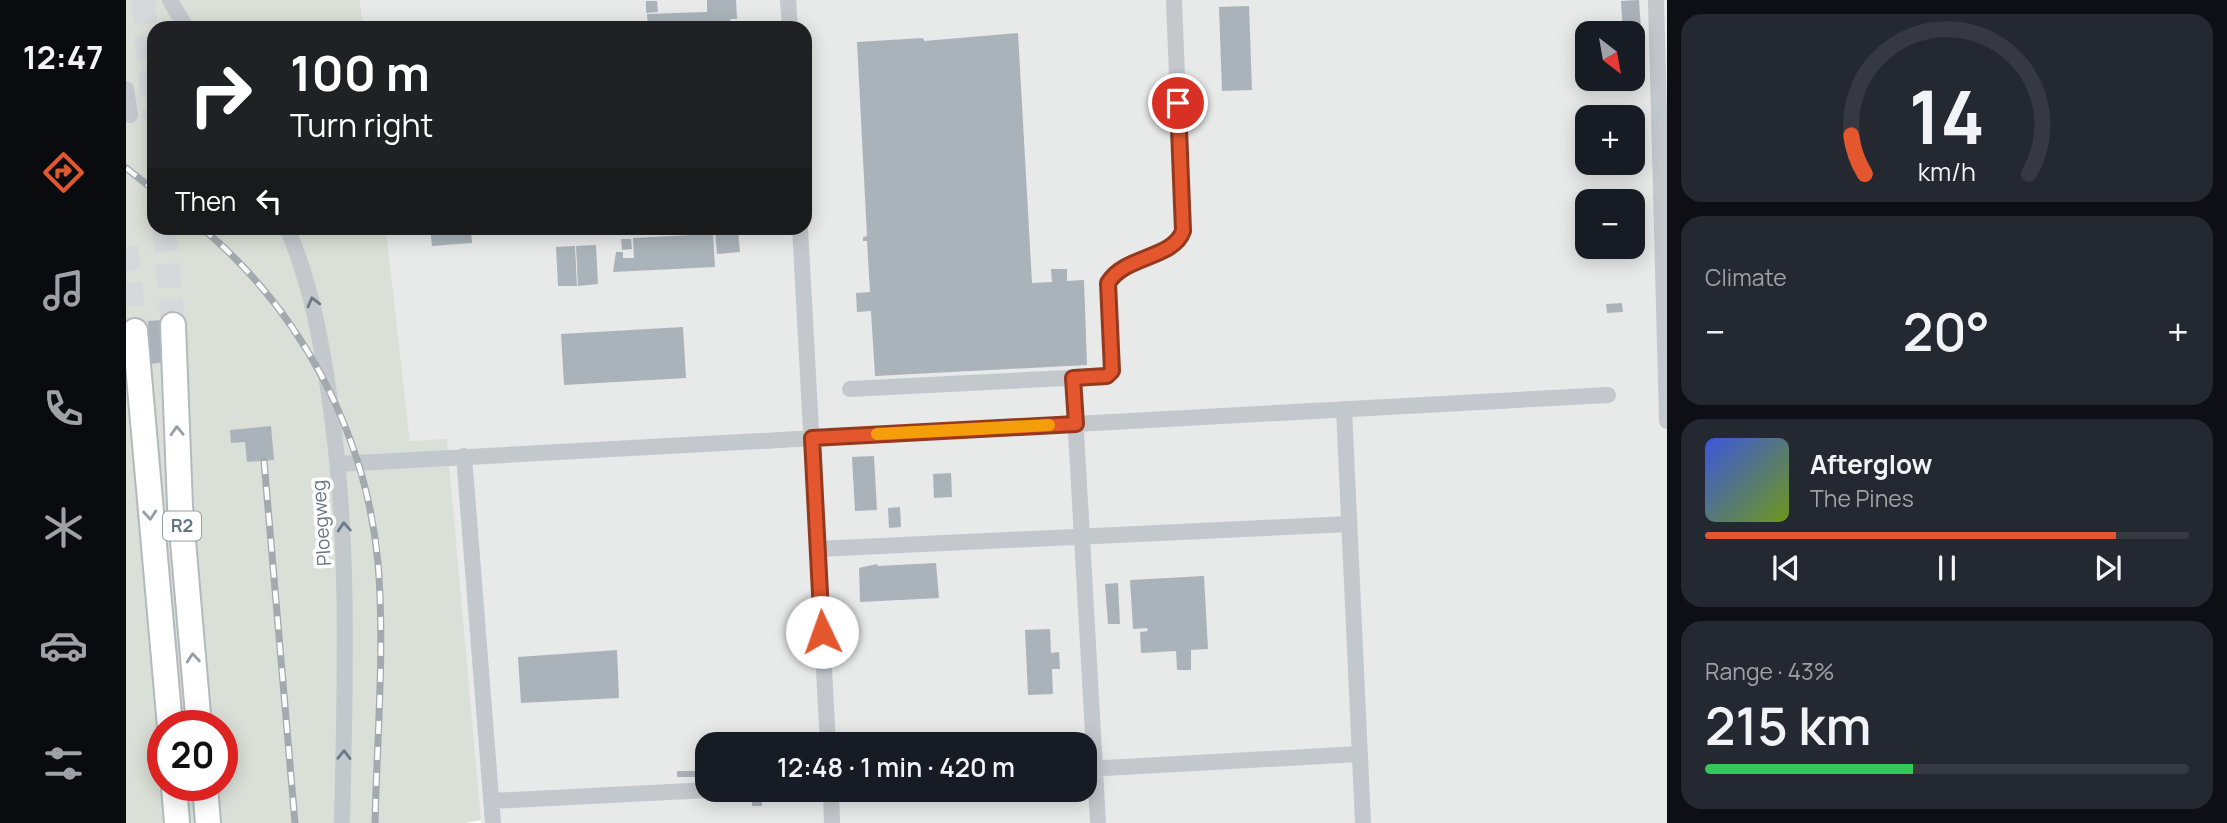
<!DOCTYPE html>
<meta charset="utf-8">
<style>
:root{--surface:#171b24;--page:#242831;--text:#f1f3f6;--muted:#9ea1a6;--line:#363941;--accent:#e4572e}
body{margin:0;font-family:Manrope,sans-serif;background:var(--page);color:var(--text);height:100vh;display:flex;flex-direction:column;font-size:26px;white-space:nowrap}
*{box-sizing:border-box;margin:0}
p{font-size:23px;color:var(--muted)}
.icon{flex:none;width:38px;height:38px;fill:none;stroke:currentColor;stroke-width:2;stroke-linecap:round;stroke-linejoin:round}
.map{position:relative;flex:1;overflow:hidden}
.details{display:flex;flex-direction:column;gap:14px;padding:14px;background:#0d0f14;width:560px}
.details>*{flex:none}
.top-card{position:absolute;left:21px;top:21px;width:665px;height:214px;border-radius:21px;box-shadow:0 4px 18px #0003;background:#202124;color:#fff;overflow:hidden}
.needle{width:46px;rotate:149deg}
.fabs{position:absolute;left:1449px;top:21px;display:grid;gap:14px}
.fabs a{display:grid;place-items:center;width:70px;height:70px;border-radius:14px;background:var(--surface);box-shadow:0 4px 18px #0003;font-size:35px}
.speed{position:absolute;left:21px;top:710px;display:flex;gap:14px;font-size:35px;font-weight:700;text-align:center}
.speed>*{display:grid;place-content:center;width:91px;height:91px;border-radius:50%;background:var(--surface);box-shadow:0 4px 18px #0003;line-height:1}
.speed .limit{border:10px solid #d22;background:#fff;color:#111}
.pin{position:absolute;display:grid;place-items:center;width:60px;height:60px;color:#fff;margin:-30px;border:4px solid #fff;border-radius:50%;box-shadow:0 2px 7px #0007}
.me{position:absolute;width:77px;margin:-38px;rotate:357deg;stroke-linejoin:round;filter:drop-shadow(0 0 5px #0008)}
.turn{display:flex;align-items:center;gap:24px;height:147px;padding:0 28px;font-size:32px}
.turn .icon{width:91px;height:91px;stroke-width:2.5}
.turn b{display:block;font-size:49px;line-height:60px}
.then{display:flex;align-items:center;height:66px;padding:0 28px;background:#0003;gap:14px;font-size:26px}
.big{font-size:52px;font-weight:600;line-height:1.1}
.details .card{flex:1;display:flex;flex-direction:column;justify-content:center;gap:10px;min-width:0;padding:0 24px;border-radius:21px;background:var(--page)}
.details .dial{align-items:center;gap:0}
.dial svg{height:182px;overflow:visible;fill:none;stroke:var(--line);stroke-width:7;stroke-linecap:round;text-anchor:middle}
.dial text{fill:var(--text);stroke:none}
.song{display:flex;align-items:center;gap:21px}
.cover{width:84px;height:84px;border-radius:10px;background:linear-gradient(135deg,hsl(230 70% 55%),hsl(80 70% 35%))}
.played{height:7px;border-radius:4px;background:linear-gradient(90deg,var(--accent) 85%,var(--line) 85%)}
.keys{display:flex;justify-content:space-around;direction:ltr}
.heat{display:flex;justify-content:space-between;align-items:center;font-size:38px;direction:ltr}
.charge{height:10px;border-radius:5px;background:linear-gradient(90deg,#34c759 43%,var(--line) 0)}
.trip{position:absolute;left:569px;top:732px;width:402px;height:70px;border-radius:21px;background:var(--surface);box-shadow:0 4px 18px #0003;font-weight:600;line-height:70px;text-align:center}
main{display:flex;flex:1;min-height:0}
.tabs{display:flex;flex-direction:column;width:126px;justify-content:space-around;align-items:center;background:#090b0e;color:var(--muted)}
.tabs .icon{width:49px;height:49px}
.tabs .current{color:var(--accent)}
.tabs b{font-size:32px;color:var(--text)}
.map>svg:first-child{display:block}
</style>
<main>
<nav class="tabs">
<b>12:47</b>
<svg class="icon current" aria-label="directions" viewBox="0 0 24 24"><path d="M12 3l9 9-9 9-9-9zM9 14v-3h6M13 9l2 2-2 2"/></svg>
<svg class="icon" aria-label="music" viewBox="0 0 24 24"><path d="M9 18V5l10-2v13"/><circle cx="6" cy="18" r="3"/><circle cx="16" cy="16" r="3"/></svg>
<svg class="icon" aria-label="phone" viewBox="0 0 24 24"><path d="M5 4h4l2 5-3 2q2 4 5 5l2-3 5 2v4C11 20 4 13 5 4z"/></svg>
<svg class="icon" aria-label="climate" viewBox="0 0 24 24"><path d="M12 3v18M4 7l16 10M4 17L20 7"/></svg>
<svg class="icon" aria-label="car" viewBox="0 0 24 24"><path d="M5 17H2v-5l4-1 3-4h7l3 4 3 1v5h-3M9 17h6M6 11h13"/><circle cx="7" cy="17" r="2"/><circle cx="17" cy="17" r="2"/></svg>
<svg class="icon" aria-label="filters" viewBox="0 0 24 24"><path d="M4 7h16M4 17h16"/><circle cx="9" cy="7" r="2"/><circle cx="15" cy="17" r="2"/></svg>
</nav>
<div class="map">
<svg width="1541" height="823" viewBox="0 0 1541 823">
<rect width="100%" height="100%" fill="#fafaf8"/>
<path fill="#e8e9e9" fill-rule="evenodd" d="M234,0h1307v823h-1186l-34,-383 -37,1 -24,-213h419v-200h-442zM1461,33h46v46h-46zM1461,117h46v46h-46zM1461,201h46v46h-46zM581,744h378v45h-378z"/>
<path fill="#dadfd7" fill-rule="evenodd" d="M0,0h234l3,28h-209v200h232l24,213 37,-2 34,381 -16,3h-339zM37,726h59v60h-59z"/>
<path fill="#aab3b9" d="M581,0h29l1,19h-7l3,9h-85l-1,-14 60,-2z
M1513,0l4,60 -10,1v-28h-10l-2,-32z
M520,1h11l1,11 -12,1z
M1123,6l3,84 -30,1 -3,-84z
M892,33l14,250 20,-1 -1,-13h16v12l17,-1 3,85 -212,11 -4,-65 -14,1 -1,-19 14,-1 -3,-51h-4v-4l4,-1 -10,-194 66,-4 1,3z
M304,228h41l1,15 -40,3z
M612,230l2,22 -23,2 -2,-23z
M587,234l2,33 -102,5 3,-20h7v6h11l-1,-20z
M495,239h10l1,10 -10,1z
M470,245l2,39 -20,2 -2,-40z
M449,246l2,40h-19l-2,-39z
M1496,303l1,9 -16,1 -1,-9z
M35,320l3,42 -13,2 -3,-43z
M557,327l3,51 -122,7 -3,-51z
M145,426l3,34 -27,2 -2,-20 -14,1 -1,-13z
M748,456l3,54 -22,1 -3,-54z
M825,473l1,24 -18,1 -1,-24z
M774,507l1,20 -12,1 -1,-20z
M810,563l3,35 -79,4 -1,-34 18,-4 1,2z
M1078,576l4,73 -17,1v20h-14l-1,-19 -35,2 -1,-21 8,-1 -1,-3 -14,1 -3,-49z
M992,583l2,41h-12l-3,-40z
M924,629l1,24 8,-1 1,17h-8l1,25 -25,1 -3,-65z
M491,650l2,48 -98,5 -3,-46z
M551,771h18v6h-18z
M626,794h9l1,12h-10z"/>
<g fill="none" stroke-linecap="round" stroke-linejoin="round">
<path stroke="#d5d9db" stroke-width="24" stroke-dasharray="24 12" stroke-linecap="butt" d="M17,0l11,118
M38,228l9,97
M0,247l9,84"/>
<g stroke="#b4b9bd" stroke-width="28">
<path id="highway" d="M47,325l7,181 19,220
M9,331l35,395
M48,786l3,37
M79,786l3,37"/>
</g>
<path stroke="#c3c8cc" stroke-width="16" d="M44,0l16,28
M662,0l2,28
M1530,0l11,421
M0,89l4,26
M161,228c25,58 35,117 44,180 19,139 14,276 11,415
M674,228l28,516
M947,378l25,445
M724,389l257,-13 5,-5 -4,-88c17,-28 65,-24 75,-52l-9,-231
M1218,409l19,414
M338,456l29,367
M212,464l1270,-69
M692,549l531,-25
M961,769l272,-15
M705,789l1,34
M365,801l237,-12"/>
<use href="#highway" stroke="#fff" stroke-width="24"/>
<g stroke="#a2aab0" stroke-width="7">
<path id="rail" d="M0,168l28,22
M76,228c99,83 164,205 176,335 7,85 -1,174 -3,260
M138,461l31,362"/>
</g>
<use href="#rail" stroke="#fff" stroke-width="4.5" stroke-dasharray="13" stroke-linecap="butt"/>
</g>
<defs><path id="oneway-chevron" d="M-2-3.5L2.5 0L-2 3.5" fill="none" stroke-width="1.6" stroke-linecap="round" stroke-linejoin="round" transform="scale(1.75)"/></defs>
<g stroke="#6a7a87">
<use href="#oneway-chevron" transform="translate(187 302) rotate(-105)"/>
<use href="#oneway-chevron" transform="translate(218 527) rotate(-94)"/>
<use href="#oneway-chevron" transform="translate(218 755) rotate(-89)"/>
</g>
<g stroke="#939fa8">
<use href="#oneway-chevron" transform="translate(51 431) rotate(-92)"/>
<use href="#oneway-chevron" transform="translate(24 515) rotate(85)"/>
<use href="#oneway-chevron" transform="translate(67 658) rotate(-95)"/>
</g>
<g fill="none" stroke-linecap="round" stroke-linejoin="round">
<g stroke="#94391e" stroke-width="18">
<path id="route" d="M696,632l-10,-194 264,-14 -3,-46 34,-2 5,-5 -4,-88c17,-28 65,-24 75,-52l-5,-128"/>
</g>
<use href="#route" stroke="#e4572e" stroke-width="12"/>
<path stroke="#f59e0b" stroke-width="12" d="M751,434l172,-9"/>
</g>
<g text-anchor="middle" stroke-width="7" stroke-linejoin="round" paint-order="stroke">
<rect fill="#fff" stroke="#939fa8" stroke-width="2" x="37" y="511.5" width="38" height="29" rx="5"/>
<g font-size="18" font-weight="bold" fill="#657683">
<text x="56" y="532">R2</text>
</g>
<g font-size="19" fill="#657683" stroke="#fff">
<text transform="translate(195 523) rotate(-94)" y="7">Ploegweg</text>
</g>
</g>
</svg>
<div class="fabs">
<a><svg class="needle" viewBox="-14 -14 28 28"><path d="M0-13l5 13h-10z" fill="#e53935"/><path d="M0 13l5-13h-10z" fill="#9ea1a6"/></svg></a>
<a>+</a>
<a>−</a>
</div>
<div class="speed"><div class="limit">20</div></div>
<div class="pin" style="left:1052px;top:103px;background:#d93025"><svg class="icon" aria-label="arrive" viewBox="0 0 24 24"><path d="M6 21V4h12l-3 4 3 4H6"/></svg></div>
<svg class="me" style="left:696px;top:632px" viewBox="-20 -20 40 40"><circle r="19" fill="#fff"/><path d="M0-13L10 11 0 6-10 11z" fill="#e4572e"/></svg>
<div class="trip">12:48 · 1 min · 420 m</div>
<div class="top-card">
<div class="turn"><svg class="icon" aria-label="right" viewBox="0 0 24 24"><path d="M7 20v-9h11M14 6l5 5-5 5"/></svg><div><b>100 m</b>Turn right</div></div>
<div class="then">Then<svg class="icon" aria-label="left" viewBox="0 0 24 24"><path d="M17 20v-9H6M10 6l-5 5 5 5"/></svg></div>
</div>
</div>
<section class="details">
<div class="card dial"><svg viewBox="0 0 100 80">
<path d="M14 69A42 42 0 1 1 86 69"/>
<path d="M14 69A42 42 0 0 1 8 52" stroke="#e4572e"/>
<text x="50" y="56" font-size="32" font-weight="700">14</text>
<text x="50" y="72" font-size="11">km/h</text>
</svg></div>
<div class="card"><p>Climate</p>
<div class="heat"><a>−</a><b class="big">20°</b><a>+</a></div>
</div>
<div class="card">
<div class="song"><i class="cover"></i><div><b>Afterglow</b><p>The Pines</p></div></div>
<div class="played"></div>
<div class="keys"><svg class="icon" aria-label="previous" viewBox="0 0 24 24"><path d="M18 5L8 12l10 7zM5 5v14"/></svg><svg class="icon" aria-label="pause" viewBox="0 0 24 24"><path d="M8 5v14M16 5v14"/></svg><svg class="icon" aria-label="next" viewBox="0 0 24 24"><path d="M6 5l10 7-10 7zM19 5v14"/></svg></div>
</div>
<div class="card"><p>Range · 43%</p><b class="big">215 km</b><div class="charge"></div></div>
</section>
</main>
